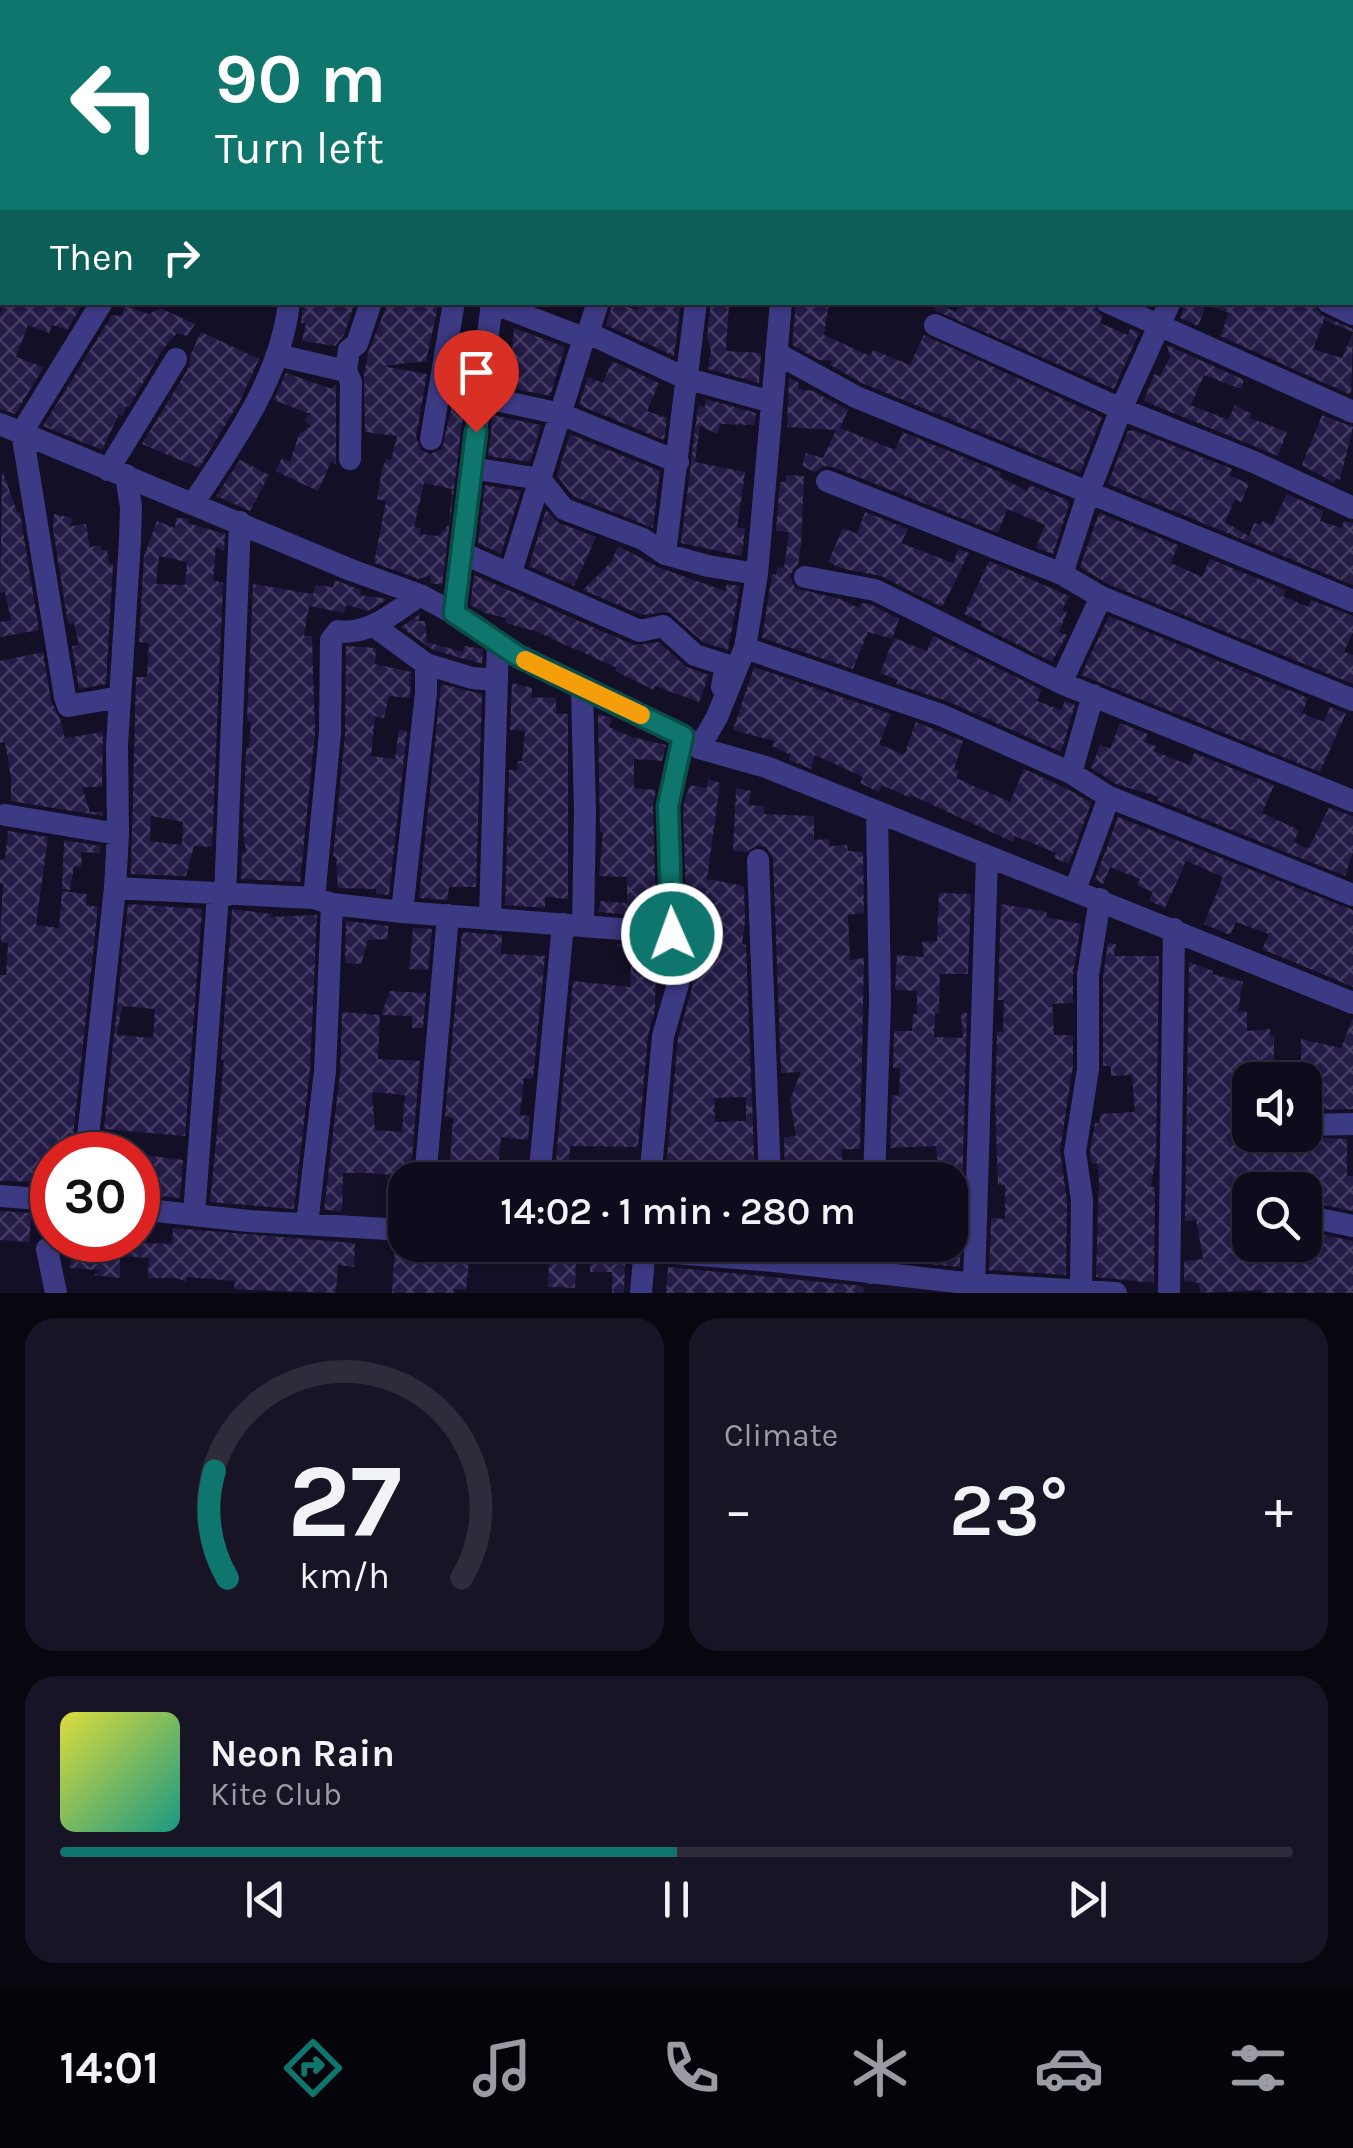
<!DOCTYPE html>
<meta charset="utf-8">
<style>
:root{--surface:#0e0b1c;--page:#171425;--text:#f1f3f6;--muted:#9b9ba3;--line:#2e2b3b;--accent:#0f766e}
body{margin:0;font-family:Karla,sans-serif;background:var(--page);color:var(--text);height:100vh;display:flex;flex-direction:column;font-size:38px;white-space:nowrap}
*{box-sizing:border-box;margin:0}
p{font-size:32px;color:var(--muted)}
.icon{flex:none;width:55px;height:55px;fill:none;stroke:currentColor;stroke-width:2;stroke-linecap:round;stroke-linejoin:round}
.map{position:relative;height:1293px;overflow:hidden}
.sheet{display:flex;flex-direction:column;gap:25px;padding:25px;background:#08060f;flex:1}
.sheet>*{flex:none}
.top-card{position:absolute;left:0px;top:0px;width:1355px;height:305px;box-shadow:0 2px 8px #0004,0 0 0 2px var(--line);background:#0f766e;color:#fff;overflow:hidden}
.fabs{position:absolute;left:1232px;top:1062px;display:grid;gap:20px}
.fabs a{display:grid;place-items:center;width:90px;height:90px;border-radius:20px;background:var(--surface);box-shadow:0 2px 8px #0004,0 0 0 2px var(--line);font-size:50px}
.speed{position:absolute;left:30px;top:1132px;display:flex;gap:20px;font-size:50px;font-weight:700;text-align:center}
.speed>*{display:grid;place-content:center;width:130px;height:130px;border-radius:50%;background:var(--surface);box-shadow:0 2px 8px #0004,0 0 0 2px var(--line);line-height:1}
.speed .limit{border:15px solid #d22;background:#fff;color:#111}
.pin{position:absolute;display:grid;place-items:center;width:85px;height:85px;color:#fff;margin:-102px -42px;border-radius:50% 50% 50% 0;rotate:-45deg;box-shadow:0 0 10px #0007}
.pin .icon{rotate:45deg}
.me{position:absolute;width:110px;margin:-55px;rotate:358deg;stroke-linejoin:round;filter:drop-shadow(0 0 8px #0008)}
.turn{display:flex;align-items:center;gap:35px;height:210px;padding:0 50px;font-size:45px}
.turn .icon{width:130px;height:130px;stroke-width:2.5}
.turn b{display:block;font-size:70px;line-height:85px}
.then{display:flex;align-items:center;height:95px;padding:0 50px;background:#0003;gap:20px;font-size:38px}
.big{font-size:75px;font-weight:600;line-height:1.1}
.sheet .widget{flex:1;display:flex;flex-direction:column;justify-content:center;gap:15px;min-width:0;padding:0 35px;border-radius:30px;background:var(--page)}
.sheet .dial{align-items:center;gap:0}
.dial svg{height:260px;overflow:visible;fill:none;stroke:var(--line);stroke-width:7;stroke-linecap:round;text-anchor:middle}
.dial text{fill:var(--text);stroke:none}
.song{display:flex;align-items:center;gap:30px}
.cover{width:120px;height:120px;border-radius:15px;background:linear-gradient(135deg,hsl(60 70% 55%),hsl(170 70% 35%))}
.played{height:10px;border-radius:5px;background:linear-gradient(90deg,var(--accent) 50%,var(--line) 50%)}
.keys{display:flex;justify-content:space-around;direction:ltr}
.heat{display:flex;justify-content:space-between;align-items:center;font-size:55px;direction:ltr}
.sheet .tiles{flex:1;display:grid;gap:25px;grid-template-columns:1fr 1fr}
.widget:last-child{grid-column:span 2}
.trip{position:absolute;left:388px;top:1162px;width:580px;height:100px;border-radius:30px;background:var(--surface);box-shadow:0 2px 8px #0004,0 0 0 2px var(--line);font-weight:600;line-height:100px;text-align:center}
.tabs{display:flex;height:160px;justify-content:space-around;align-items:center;background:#06040b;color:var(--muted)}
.tabs .icon{width:70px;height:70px}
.tabs .selected{color:var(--accent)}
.tabs b{font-size:45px;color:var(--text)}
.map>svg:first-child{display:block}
</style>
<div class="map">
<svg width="1353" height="1293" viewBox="0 0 1353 1293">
<defs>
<pattern id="building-cross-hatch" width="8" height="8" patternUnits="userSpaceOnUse" patternTransform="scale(2.5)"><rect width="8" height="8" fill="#241b47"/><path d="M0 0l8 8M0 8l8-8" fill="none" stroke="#433b63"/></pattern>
</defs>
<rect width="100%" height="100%" fill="#130f26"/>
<path fill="url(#building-cross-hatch)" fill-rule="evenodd" d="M10,302h74l-17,28 -15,-5 -3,8 -21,-8 -12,32 28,10 -29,47 -15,-5v-94l4,-10 6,2z
M319,302h36l-11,33 -9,11 -33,-5 4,-18h-5l2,-16h15z
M388,302h51l-13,59 -44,5 45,8 -11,63 5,13 9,4 12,-5 10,-43 12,2 -22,177 -12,-2 1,-8 -12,4 -45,-16 12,-62 -9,-2 5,-30 4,-10 5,1 6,-24 -32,-4 -1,-57 4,-22zM424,483l28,6 -3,35 -10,12 -19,-2 1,-6 -7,-1z
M613,302l24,8 4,-8h40l-7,54 -68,-31z
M711,302h18l-3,49 35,2 -2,30 -51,-14 3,-19 -4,-12z
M796,302h33l-5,33 46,21 3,-6 37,15 14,-30 178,82 -22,56 -218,-90 -32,-18 2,-4 -13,-1 -27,-15z
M960,302h132l10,14 -2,7 28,12 2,-6 9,4 -25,56 -180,-79 3,-6 19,8z
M1185,302h128l8,13 32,14v3l-29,-12 -11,29 29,9 11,-25 -2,62 -131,-59 9,-23 -23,-8 -8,21 -18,-8z
M125,306l24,8 11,-6 35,16 -8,12 -10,-3 -14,16 -34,58 -3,-1 -3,10 -4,-2 -17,36 -59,-24 69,-111 9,1z
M514,328l51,19 -15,49 -53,-11 3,-24 11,2z
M201,332l58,27 -19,42 -41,67 -57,-24 47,-77 1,-11z
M1167,345l77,35 -3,9 -37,-14 -13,30 37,15 7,-15 17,9 -2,4 37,14 -9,24 -134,-55 10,-27 6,2 10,-19z
M612,361l47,22 -12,28 20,7 -3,22 -85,-35 9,-28 15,6z
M286,373l46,16 4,-4v79l-5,-2 -13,29 -43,-20 7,-13 8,4 9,-28 12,-8 -7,-5 6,-7 -36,-14z
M789,378l10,5v6l14,2 35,19 -8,18 55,22 8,-18 99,41 -2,4 27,14 3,-6 37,15 2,4 -16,50 -17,-6 9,-23 -38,-16 -9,24 -165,-66 -9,-1 -9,6 -13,-6 4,-13 17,5 13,-28 -49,-3z
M706,399l50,14 -2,12 -34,-1 -2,10 -18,-8 -5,36 50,10 -8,56h8l-3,28 -61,-13 17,-137 7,1z
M493,415l48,10 -11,37 -42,-6z
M1322,415l31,12 -13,53 -3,-2 -3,5 -32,-18z
M1134,430l98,39 -3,6 20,9 -8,18 -6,-3 -10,23 24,14 5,-13 7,2 1,-4 10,4 15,-31 36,17 -3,10 22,7 2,-7 9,2v62l-245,-101 20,-53z
M570,434l90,37 -7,57 -80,-32 -16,-20z
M240,460l29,15 -19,36 -34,-15z
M2,469l15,43 3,1 19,117 -39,7v-15l11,-2 -6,-28 -5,1z
M786,475l18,1 -3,69 -3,19 -8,11 5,13 45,11 19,9 3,-5 8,1 29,15 -7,20 -24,-7 -15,37 -91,-31 10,-64 4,1 1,-8 7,1 5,-36 -13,-1 4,-49h5z
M485,485l36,6 -20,63 -23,-11z
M546,510l13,13 37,14 -22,49 -45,-20z
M865,512l43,17 -7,14 52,20 5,-14 11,4 -27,54 -61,-31 -37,-7 -16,-7 15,-34 14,6z
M1099,513l79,32 -7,18 31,14 8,-18 76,31 -3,6 25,11 3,-7 42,16v16l-9,20 9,3v29l-245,-100 -28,-17z
M54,514l18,4 -1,8 15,-2 4,23 11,-2v5h6l2,14h4l-7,120 -27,5 -7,-43 7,-1 -5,-22 -6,1 -15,-95z
M176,518l13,1 -1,4 37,11 -1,17 -8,-4 -3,33 10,3 -11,264 -18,-1 -8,30 -55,-2 5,-197h11l2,-34 -10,-1 5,-86 13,-35 18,7zM159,556l28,6 -2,23 -29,-1zM151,816l32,6 -1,23 -32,-4z
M618,546l42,22 65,23 2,-7 13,2 -12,64 -25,-8 -35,-30 -26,3 -59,-25 28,-28z
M989,561l80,35 -7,14 5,2 -8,20 8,3 -15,27 -72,-36 2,-4 -18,-8z
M474,575l160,70 25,-3 27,25 23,8 -10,27 -44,-16 -1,4 -39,-19 2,-3 -82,-37 -30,-8 1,-5 -21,-5 -15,-8z
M335,580l26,10 -1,5 28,4 -20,12 -22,-6 -2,8 -35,-7 -5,30h8l3,96 -15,150 -59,-3 1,-26h4l-3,-24 3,-81h3l2,-26 -4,-1 6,-137 60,10 3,-9 17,2z
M421,613l-3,8h7l2,21 36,10 1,-6 19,3 -1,15 -49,-14 -32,-23z
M1109,616l199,82 -6,15 22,9 6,-15 16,6 -26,59 -239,-97z
M933,636l109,54 -5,11 24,9 4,-9 10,4 -14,47 -114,-51 -51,-17 2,-4 -18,-7 14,-35 33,13z
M346,646l30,2 -1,16 36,8 -1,26 -21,-2 -5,22 -9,-2 -4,40 24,3 4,-29 8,1 -18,164 -13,-1v-5l-38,-1 -2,-31 -3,-1 12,-122z
M43,652l8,49 9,18 5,19 38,-6 -1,55h-20l8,25h13v4l-92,-15v-23l-6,-36 -5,1v-82z
M754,667l137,47 -12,30 25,11 12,-33 47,19 -9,28 5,2 -3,7 54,24 14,-33 42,19 25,15 -22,61 -15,-6 2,-5 -41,-17 -2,6 -102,-47 -1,3 -28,-13 -3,7 -19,-9 3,-6 -48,-22 -4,14 -22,-9 2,-5 -19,-9 2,-5 -41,-11z
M512,683l20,5 -1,10 25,-1v16l12,1v185l-23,-2v11l-40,-3 4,-135h8l1,-9h4l3,-30 -15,-1z
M441,684l41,10 -6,193h-27l-2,13 -28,-2z
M598,714l13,4 -2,9 23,10 34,8 -4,16 -28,-2v29l22,2 -3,15 3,112 -58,-5 3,-11 26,2v-26l-28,-1 4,-43 -3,-1z
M1120,723l28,11 -3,8 11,4 -2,5 35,14 5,-12 80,32 -12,28 37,17 -5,12 14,7 21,-41 24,8v36l-8,24 -188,-76 2,-3 -43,-13 -25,-16 9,-23 10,4z
M708,779l12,4 -13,96 37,7 1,35 -3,23 4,1 9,235h-46v-12l-31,1v11h-13l13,-142 14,-50 3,-30 -8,-28 -4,-124 7,-21 17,3zM746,1097v24l-31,1 -1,-24z
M736,788l15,3 -3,14 16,1v8l50,2v24l15,-1 1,7 17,-1 1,6 15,1 1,61 -16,2 2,45 14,-2 -4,191h-19l3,31h-59l-1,-43 12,-1 -6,-36 11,-28 -20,1 -8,-215 -7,-11 -8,-2 -12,7 -13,-1z
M1118,817l235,93v77l-91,-38 7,-15 -33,-12 -6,13 -26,-11 19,-47 -37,-16 -21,47 -16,-7 4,-9 -16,-7 3,-6 -30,-12 -7,17 -8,-5z
M8,831l40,6 -12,88 23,3 3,-37 25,3 -1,11 12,2 -27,248h-19v27l-52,-1v-206h6l2,-32 -6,-1 -2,-7 3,-52 -3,1v-24l5,-1z
M64,840l36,6v7l-19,-1 1,16 -8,-2 -4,24 -8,-1z
M939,893l32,1 -3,80h-28l-1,39h-4l-1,24 29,1 -2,-25h6l-7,254 -33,-3 -1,-19h24v-65h-61v-11l49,-4 -2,-19 -46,2 2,-53 7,1 1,-28h-7l1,-37h18l1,-17h4v-23l-22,-1 2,-35 27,2 -2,-15 15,-1z
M128,904l74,5 -17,227 -81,-7zM122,1006l33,3 -2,29 -36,-3z
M1001,904l46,8 -1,5 35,7 -8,49v30l-21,1 2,31h19v31l-13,84 7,51 -1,74 -77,-5 2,-52 14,1v-34h-7l-3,-82 2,-71h6l1,-32h-6z
M232,909l41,5 -4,3 48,-2 -7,155 -16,139 -84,-7 14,-142h-3z
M346,921l42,5v13l-20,1 -7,24 -16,-1z
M413,928l19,1 -4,41 -19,-1z
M462,932l40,3 -1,19 44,2 -12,123 -9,-1 -4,37 10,1 -2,24 -27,-3 -2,23 27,3 -2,17h-29v-13l-45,-2 3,-47 -8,-1z
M1108,943l8,1 -2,12h45l-3,201 -5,30h4l-1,96 -58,-6 3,-99 -2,-15 -5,1 -2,-12 5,-29h5v-9l35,-2 -3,-37 -21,1v-10h-8v-90z
M617,944l30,2v5h9l-1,59 -7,25 -10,112 -68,-1 -1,21 62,3 -1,10h-76l19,-199 57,6 2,-39 -15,-1z
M1189,962l24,9 -1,3 31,8 -5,30 9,-1v20l23,-2v7h4v28l27,-3v-22l40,9 12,-30v91l-48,1v-30h-55v56l97,3v37h6v35l-48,-10v-11h-55v55h55v-14l48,10v52h-91v-3l-62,3 -1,-10 -15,-2v-20l19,-2 -7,-39 -11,1z
M390,991l36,2 -3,35h-11v-12l-31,-1z
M342,1012l38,3 -2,44 42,2 -10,119h-5v35l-18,-1 3,-39 -19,-2h-28l-1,38 -18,-1 16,-137zM372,1092l33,3 -3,37 -27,-2z
M138,1154l45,6 -3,38 -42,-4z
M0,1211l32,2 -3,29 -29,-2z
M173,1228l182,15 -1,24 -16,-2 -2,28 -89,-3 -13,-1 1,-8 -48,-4 -1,5 -9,-4h-29l1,-20 -29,-2v22l-26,-3 7,-5 -32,-2 4,-14 -1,-14 100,4z
M395,1245l75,6 -4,39 -12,-1v4h-62z
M549,1261l27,2 -1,25 -27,-1z
M590,1261l35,3 -1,29h-12v-21h-22z
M668,1267l195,19 1,7h-198z"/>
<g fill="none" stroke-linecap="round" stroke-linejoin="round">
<path stroke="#3d3a85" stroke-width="22" d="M2,0l6,2
M58,2l1,-2
M171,2l1,-2
M303,2v-2
M825,2v-2
M1313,2l1,-2
M1352,40h1
M0,83l2,-4
M1352,112h1
M1352,212h1
M0,284l2,-4
M102,302l-80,130 43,265 3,9 52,-9
M1107,302l246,110
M1328,302l25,12
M492,303l92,35 4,-5 97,45 87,24
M935,325l186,84 133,53 99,46
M588,333l10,-31
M776,353l80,44 497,204
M277,355l69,16 3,-21 8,-6 14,-42
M346,371l5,11 -1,77
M440,388l121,26 117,48
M0,424l351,146 69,25 55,30 43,31 165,79 16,13 67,19 587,236
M431,439l23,-137
M471,468l69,11 24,30 79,30 22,15 43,12 49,8
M108,470l68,-111
M827,481l235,93 39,23 252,103
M194,502c40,-60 87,-125 95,-200
M462,553l178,78 23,-5 32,29 31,10 -4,22
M665,554l31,-252
M511,572l73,-234
M1062,574l26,-80 33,-85 49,-107
M805,577l70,13 186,93 292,118
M454,613l38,-311
M374,626l52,38v29l-24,219
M745,648l196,67 130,58 38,24 244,98
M426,664l46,14 25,2
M1061,683l40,-86
M582,689l3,123 -2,114
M699,748l18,-31 28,-69 12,-74 24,-272
M1071,773l22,-78
M5,815l113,19
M758,860l12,320
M115,888l199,10 18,6 70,8 270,21
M1075,890l34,-93
M225,896l15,-374
M314,898l16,-165 1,-93 7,-9c31,5 58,-20 82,-36
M490,917l8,-274
M1305,1125l48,-1
M86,1155l29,-267 3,-54 -1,-89 13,-205 1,-33 -5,-32
M425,1180l23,-265
M539,1180l24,-256
M650,1180l13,-144 15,-52 2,-27 -8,-24 -4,-128 15,-70
M874,1180l6,-178 -3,-190
M0,1196l52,4
M138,1209l111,12 156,9
M194,1215l24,-320
M1305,1216l48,10
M307,1224l18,-153 7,-167
M576,1245l198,16 200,23 142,9
M47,1249l9,44
M871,1273l1,-28
M974,1284l13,-427
M1081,1290l1,-90 -7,-48 13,-83v-94l12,-76
M641,1293l4,-48
M1169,1293l5,-364"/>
</g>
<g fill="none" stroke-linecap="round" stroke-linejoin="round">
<g stroke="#0a4d48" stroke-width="25">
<path id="route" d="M476,432l-22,181 64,43 165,80 -15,70 4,128"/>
</g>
<use href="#route" stroke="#0f766e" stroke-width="18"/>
<path stroke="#f59e0b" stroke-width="18" d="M525,660l116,55"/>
</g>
</svg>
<div class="fabs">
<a><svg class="icon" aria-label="sound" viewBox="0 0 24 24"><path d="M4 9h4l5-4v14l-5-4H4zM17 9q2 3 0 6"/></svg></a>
<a><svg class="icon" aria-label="search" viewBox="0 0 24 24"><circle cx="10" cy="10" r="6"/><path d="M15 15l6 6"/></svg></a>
</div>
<div class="speed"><div class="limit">30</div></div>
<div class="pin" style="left:476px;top:432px;background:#d93025"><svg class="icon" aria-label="arrive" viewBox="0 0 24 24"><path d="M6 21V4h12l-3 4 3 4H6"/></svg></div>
<svg class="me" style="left:672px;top:934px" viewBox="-20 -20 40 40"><circle r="17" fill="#0f766e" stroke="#fff" stroke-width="3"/><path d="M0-11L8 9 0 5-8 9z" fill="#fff"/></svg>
<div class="trip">14:02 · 1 min · 280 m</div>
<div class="top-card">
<div class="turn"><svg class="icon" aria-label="left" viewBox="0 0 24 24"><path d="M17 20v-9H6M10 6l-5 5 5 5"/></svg><div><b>90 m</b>Turn left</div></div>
<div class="then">Then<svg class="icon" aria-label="right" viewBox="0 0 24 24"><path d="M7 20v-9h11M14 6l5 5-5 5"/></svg></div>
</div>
</div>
<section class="sheet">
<div class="tiles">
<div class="widget dial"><svg viewBox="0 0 100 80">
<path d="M14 69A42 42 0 1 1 86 69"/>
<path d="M14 69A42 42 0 0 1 10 36" stroke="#0f766e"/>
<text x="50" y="56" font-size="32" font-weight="700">27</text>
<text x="50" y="72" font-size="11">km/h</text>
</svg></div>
<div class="widget"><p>Climate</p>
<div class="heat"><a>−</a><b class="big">23°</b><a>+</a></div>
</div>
<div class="widget">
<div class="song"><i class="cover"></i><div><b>Neon Rain</b><p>Kite Club</p></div></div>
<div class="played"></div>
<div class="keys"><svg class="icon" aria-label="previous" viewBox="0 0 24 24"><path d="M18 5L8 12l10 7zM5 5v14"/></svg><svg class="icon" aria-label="pause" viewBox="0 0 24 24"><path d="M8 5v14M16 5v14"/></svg><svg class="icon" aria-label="next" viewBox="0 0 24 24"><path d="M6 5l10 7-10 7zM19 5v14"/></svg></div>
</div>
</div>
</section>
<nav class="tabs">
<b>14:01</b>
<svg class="icon selected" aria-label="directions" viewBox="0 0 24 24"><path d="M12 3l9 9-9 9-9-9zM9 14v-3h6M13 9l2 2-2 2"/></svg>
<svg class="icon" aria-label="music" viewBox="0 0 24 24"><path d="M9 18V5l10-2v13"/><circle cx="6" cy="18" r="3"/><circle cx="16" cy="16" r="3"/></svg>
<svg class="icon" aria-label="phone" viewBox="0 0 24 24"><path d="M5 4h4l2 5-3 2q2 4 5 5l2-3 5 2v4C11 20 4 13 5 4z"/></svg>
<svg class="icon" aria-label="climate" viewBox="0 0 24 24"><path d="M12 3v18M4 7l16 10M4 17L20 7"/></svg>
<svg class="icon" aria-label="car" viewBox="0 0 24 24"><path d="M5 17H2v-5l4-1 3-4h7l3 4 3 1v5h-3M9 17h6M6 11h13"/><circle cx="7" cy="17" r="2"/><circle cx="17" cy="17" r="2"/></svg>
<svg class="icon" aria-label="filters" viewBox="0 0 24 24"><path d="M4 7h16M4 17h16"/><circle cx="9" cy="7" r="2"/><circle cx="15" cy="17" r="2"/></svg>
</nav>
